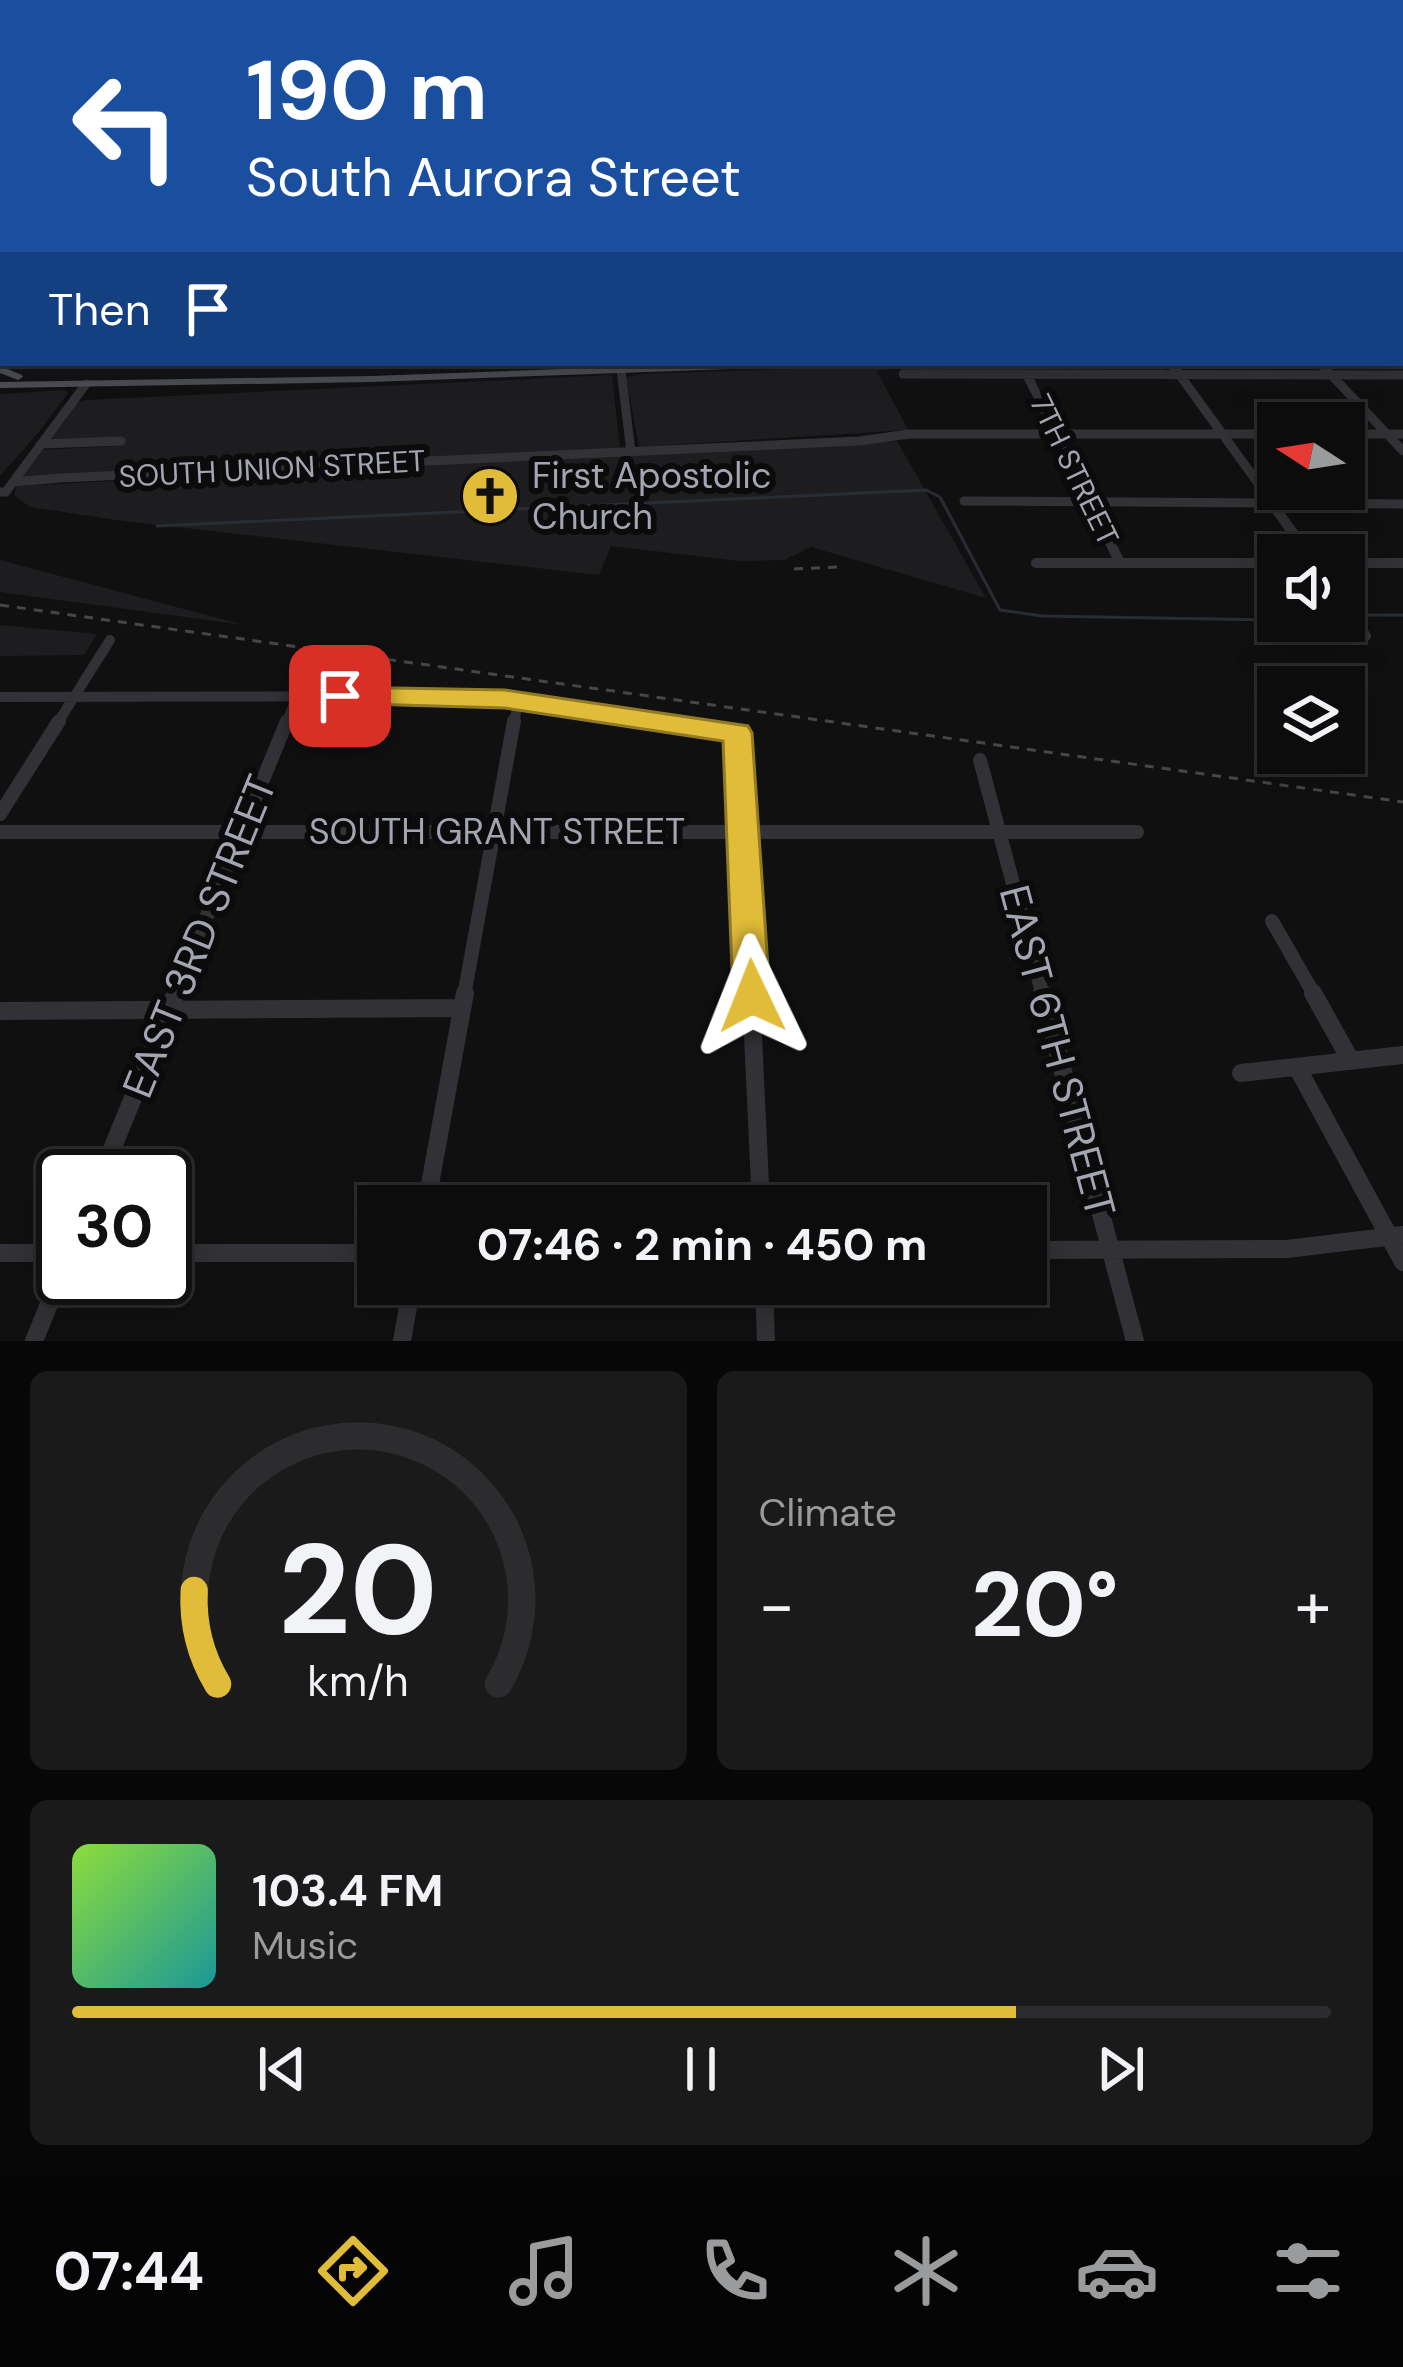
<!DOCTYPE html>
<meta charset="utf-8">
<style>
:root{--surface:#0c0c0d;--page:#1a1a1b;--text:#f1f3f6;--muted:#9a9b9d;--line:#2c2c2e;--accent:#e1bc38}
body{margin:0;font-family:"DM Sans",sans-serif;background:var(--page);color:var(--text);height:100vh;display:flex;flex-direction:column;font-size:45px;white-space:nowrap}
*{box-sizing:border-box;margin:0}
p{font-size:39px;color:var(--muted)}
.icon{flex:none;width:66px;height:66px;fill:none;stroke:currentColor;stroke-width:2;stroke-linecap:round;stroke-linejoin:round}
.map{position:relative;height:1341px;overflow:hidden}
.drawer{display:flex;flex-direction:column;gap:30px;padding:30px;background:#070707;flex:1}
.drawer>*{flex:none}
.guide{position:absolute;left:0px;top:0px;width:1404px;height:366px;box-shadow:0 6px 30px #0003,0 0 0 3px var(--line);background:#1a4fa0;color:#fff;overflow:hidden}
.needle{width:78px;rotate:282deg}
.buttons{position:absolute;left:1257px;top:402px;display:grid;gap:24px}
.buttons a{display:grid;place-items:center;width:108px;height:108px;border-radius:0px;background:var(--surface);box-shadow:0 6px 30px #0003,0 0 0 3px var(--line);font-size:60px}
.speed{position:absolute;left:36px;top:1149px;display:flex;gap:24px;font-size:60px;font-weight:700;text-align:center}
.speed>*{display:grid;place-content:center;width:156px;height:156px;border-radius:50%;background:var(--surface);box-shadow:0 6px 30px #0003,0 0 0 3px var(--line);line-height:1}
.speed .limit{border:6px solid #111;border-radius:18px;background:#fff;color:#111}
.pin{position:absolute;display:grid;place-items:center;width:102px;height:102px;color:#fff;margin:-51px;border-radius:24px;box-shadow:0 6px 18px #0006}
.me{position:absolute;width:132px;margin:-66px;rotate:358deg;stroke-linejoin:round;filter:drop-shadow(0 0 9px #0008)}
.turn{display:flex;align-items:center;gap:42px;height:252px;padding:0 48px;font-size:54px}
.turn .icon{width:156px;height:156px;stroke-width:2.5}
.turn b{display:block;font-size:84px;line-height:102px}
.then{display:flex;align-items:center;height:114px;padding:0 48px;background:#0003;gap:24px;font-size:45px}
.big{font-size:90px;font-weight:700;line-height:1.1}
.drawer .widget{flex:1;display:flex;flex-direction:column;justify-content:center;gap:18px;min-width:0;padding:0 42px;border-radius:18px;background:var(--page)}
.drawer .dial{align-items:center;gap:0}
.dial svg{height:312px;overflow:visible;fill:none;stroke:var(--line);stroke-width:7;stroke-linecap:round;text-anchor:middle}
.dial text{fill:var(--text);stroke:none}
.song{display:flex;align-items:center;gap:36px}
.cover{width:144px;height:144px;border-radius:18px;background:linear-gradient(135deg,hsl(90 70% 55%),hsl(180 70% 35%))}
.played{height:12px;border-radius:6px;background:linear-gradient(90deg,var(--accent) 75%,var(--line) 75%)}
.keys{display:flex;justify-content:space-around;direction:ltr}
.heat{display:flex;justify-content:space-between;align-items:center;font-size:66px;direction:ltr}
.drawer .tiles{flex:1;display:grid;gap:30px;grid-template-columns:1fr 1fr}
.widget:last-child{grid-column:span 2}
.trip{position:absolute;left:357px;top:1185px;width:690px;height:120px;border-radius:0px;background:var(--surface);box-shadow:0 6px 30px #0003,0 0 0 3px var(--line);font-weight:700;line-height:120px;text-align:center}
.tabs{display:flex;height:192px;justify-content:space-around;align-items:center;background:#050505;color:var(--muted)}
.tabs .icon{width:84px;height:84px}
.tabs .active{color:var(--accent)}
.tabs b{font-size:54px;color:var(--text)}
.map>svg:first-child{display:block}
</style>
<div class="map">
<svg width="1403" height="1341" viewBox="0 0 1403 1341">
<rect width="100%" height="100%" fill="#101011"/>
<path fill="#1d1c1e" d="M1006,363h153l7,9h-238l-28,-6 -23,5 31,59 -269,17 -13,-70 19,-3 230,-8z
M612,375l8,73 -600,30 20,-28 74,-4 2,-3 -71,2 32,-43 8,-2z
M64,390l4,3 -30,40 -38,43v-82z
M897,441l89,157 -175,-51 -27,13 -45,1 -128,-15 -12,29 -476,-54 -93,-14 -16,-12 3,-9z
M0,560l244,65 -244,-33z
M0,625l97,9 -13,21 -84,1z"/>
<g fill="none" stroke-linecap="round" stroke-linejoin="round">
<path stroke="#282d34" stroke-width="3" d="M157,526l769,-36 14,7 60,113 42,6 236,4
M1357,615h46"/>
<path stroke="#323236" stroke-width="9" d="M1171,363l105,145
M1320,363l83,88
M621,370l10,82
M903,374l500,1
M1028,377l65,131
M1344,434h59
M43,444l78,-3
M13,482l73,-98
M0,492h6l7,-10 48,-4 798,-37 50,-7h369
M964,501l439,3"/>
<path stroke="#323236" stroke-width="10" d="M1092,505l28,58
M1273,505l36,50
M1036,563h242
M1344,563h59
M1344,605l22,31
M0,697l469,-1 200,28
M57,724l53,-84
M286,724l11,-28
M514,724l4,-23"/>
<path stroke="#323236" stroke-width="14" d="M648,721l90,12 13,263
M980,760l63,236
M0,814l59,-93
M0,832h1137
M1272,921l43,75
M174,996l113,-275
M464,996l50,-275"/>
<path stroke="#323236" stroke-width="18" d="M751,993l10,213
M1042,993l93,348
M1313,993l38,68
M0,1011l462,-3
M1297,1067l106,195
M1241,1073l162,-18
M101,1176l75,-183
M426,1206l39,-213
M1026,1250l261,-1 116,-14
M0,1253h63
M165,1253h213
M764,1284l2,57
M34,1341l29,-71
M402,1341l10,-57"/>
<path fill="#4e4f55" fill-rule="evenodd" d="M0,280h3v6h-3z
M3,336v8l-3,1v-8z
M1401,336h2v6h-2z
M727,363h90l-5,3 -441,16 -371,6v-6l371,-6z
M0,366l22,9 1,2 -5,3 -18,-7z"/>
<path stroke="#45464b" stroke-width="3" stroke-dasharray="9 8" stroke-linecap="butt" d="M794,569l45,-2
M0,605l1403,197"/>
</g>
<linearGradient id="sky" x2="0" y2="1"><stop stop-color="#090909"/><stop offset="0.52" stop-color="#313743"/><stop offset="1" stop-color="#313743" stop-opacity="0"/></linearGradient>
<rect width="1403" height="392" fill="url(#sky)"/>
<path fill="#e1bc38" stroke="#927a24" stroke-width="3" d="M340,687l165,3 243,36 4,7 18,263 -6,11 -12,4 -13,-4 -6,-11 -10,-255 -218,-33 -175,-5 -4,-7 4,-6z"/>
<defs>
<g id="church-disc" transform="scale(3)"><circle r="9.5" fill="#e1bc38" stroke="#0b0b0c"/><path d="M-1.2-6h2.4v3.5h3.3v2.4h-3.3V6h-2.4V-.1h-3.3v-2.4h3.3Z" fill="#111"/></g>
</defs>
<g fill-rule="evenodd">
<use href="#church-disc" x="490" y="496"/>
</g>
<g text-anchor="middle" stroke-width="12" stroke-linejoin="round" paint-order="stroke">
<g font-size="30" fill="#a3a5b1" stroke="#0b0b0c">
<text transform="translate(272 469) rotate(-3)" y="10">SOUTH UNION STREET</text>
<text transform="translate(1074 470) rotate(64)" y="10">7TH STREET</text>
</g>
<g font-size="36" fill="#a3a5b1" stroke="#0b0b0c" text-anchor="start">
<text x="532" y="488">First Apostolic<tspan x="532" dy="41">Church</tspan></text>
</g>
<g font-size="36" fill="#a3a5b1" stroke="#0b0b0c">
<text x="497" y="844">SOUTH GRANT STREET</text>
</g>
<g font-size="42" fill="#a3a5b1" stroke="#0b0b0c">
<text transform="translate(199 936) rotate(-68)" y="15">EAST 3RD STREET</text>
<text transform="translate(1058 1051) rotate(75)" y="15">EAST 6TH STREET</text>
</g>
</g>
</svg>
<div class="buttons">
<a><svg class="needle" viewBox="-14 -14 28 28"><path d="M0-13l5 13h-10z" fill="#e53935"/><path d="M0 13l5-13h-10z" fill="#9a9b9d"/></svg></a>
<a><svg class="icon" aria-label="sound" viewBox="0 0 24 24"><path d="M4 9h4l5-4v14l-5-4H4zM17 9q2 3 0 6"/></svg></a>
<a><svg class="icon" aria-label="layers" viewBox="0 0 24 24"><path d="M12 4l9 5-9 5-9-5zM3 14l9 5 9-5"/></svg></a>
</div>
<div class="speed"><div class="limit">30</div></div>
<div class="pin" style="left:340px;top:696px;background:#d93025"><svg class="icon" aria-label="arrive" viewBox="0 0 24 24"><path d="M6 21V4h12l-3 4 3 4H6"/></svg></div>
<svg class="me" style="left:752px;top:996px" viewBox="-20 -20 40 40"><path d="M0-17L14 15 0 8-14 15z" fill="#e1bc38" stroke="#fff" stroke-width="4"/></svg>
<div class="trip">07:46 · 2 min · 450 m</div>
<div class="guide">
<div class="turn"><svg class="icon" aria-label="left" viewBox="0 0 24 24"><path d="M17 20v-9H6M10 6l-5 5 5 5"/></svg><div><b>190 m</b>South Aurora Street</div></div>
<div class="then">Then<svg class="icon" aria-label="arrive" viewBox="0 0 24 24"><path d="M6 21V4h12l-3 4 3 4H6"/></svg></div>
</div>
</div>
<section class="drawer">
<div class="tiles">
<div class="widget dial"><svg viewBox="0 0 100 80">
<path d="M14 69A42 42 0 1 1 86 69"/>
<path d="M14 69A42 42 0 0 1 8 45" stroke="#e1bc38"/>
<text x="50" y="56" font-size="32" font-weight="700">20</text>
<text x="50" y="72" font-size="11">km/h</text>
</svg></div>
<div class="widget"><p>Climate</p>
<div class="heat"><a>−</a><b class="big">20°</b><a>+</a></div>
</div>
<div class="widget">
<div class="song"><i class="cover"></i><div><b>103.4 FM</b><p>Music</p></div></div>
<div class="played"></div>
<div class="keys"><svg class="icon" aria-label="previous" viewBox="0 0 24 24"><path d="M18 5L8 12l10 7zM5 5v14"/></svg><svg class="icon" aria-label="pause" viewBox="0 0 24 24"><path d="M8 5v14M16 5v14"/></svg><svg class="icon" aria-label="next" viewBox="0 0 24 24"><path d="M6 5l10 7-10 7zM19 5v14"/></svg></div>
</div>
</div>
</section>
<nav class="tabs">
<b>07:44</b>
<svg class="icon active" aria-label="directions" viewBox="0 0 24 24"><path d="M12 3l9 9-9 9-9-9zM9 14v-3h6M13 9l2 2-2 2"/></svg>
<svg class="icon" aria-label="music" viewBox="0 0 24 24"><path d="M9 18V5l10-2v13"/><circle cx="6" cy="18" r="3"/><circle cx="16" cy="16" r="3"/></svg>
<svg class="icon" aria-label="phone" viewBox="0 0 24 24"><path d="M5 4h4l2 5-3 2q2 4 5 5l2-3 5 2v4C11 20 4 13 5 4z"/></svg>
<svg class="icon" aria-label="climate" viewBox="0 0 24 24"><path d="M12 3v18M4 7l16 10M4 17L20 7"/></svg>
<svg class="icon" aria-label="car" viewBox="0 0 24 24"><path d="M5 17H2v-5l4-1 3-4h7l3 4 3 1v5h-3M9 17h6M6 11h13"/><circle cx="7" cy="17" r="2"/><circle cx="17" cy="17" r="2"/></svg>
<svg class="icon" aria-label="filters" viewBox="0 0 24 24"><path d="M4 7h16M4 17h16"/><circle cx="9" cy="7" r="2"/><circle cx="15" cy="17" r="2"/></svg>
</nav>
